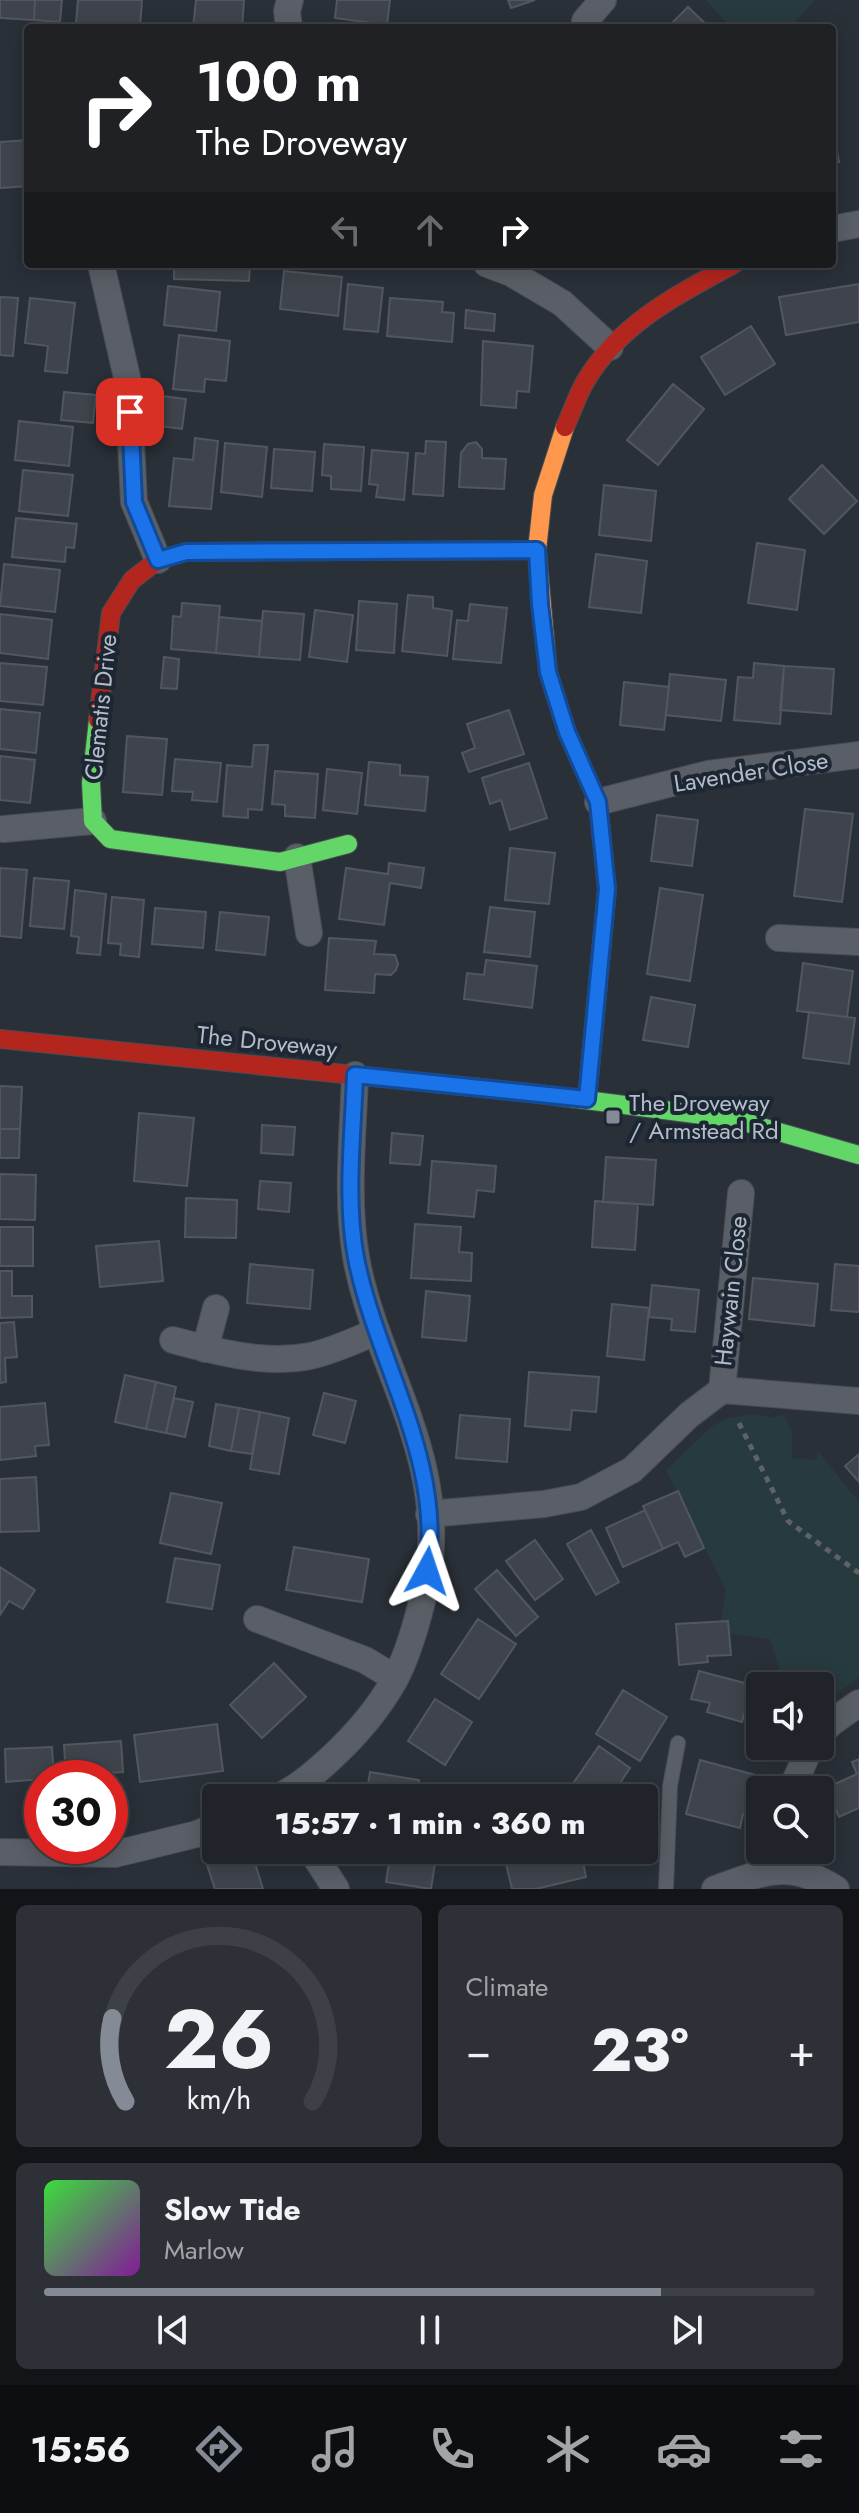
<!DOCTYPE html>
<meta charset="utf-8">
<style>
:root{--surface:#20242a;--page:#2d3036;--text:#f1f3f6;--muted:#a2a4a8;--line:#3d4147;--accent:#848b96}
body{margin:0;font-family:Jost,sans-serif;background:var(--page);color:var(--text);height:100vh;display:flex;flex-direction:column;font-size:30px;white-space:nowrap}
*{box-sizing:border-box;margin:0}
p{font-size:26px;color:var(--muted)}
.icon{flex:none;width:44px;height:44px;fill:none;stroke:currentColor;stroke-width:2;stroke-linecap:round;stroke-linejoin:round}
.map{position:relative;height:1889px;overflow:hidden}
.drawer{display:flex;flex-direction:column;gap:16px;padding:16px;background:#121417;flex:1}
.drawer>*{flex:none}
.hud{position:absolute;left:24px;top:24px;width:812px;height:244px;border-radius:8px;box-shadow:0 4px 20px #0003,0 0 0 2px var(--line);background:#202124;color:#fff;overflow:hidden}
.buttons{position:absolute;left:746px;top:1672px;display:grid;gap:16px}
.buttons a{display:grid;place-items:center;width:88px;height:88px;border-radius:8px;background:var(--surface);box-shadow:0 4px 20px #0003,0 0 0 2px var(--line);font-size:40px}
.speed{position:absolute;left:24px;top:1760px;display:flex;gap:16px;font-size:40px;font-weight:700;text-align:center}
.speed>*{display:grid;place-content:center;width:104px;height:104px;border-radius:50%;background:var(--surface);box-shadow:0 4px 20px #0003,0 0 0 2px var(--line);line-height:1}
.speed .limit{border:12px solid #d22;background:#fff;color:#111}
.pin{position:absolute;display:grid;place-items:center;width:68px;height:68px;color:#fff;margin:-34px;border-radius:16px;box-shadow:0 4px 12px #0006}
.me{position:absolute;width:88px;margin:-44px;rotate:5deg;stroke-linejoin:round;filter:drop-shadow(0 0 6px #0008)}
.turn{display:flex;align-items:center;gap:28px;height:168px;padding:0 40px;font-size:36px}
.turn .icon{width:104px;height:104px;stroke-width:2.5}
.turn b{display:block;font-size:56px;line-height:68px}
.lanes{display:flex;align-items:center;height:76px;padding:0 40px;background:#0003;justify-content:center;gap:40px;direction:ltr}
.lanes .off{opacity:.35}
.big{font-size:60px;font-weight:800;line-height:1.1}
.drawer .tile{flex:1;display:flex;flex-direction:column;justify-content:center;gap:12px;min-width:0;padding:0 28px;border-radius:12px;background:var(--page)}
.drawer .dial{align-items:center;gap:0}
.dial svg{height:208px;overflow:visible;fill:none;stroke:var(--line);stroke-width:7;stroke-linecap:round;text-anchor:middle}
.dial text{fill:var(--text);stroke:none}
.song{display:flex;align-items:center;gap:24px}
.cover{width:96px;height:96px;border-radius:12px;background:linear-gradient(135deg,hsl(120 70% 55%),hsl(290 70% 35%))}
.played{height:8px;border-radius:4px;background:linear-gradient(90deg,var(--accent) 80%,var(--line) 80%)}
.keys{display:flex;justify-content:space-around;direction:ltr}
.heat{display:flex;justify-content:space-between;align-items:center;font-size:44px;direction:ltr}
.drawer .tiles{flex:1;display:grid;gap:16px;grid-template-columns:1fr 1fr}
.tile:last-child{grid-column:span 2}
.trip{position:absolute;left:202px;top:1784px;width:456px;height:80px;border-radius:8px;background:var(--surface);box-shadow:0 4px 20px #0003,0 0 0 2px var(--line);font-weight:800;line-height:80px;text-align:center}
.menu{display:flex;height:128px;justify-content:space-around;align-items:center;background:#0d0e11;color:var(--muted)}
.menu .icon{width:56px;height:56px}
.menu .active{color:var(--accent)}
.menu b{font-size:36px;color:var(--text)}
.map>svg:first-child{display:block}
</style>
<div class="map">
<svg width="859" height="1889" viewBox="0 0 859 1889">
<rect width="100%" height="100%" fill="#2a3038"/>
<path fill="#273a3e" d="M706,0h109l-26,28h-58z
M753,1414l23,4 5,-4c15,11 11,27 11,44l24,2 2,-9 41,51v176l-39,27v-19h-35l-15,-47 -51,-7 7,-42 -60,-120 46,-44 16,-8z"/>
<path fill="#3f444c" stroke="#52575f" stroke-width="2" d="M0,0h35l-1,20 -34,-2z
M35,0h27l-2,22 -26,-2z
M78,0h64l-2,28h-42v-2l-22,-3z
M196,0h48l-2,28h-49z
M337,0h53l-3,25 -52,-7z
M508,0h27l-24,8z
M688,7l22,21h-43z
M832,128l7,34 -7,1z
M28,140v46l-28,2v-46z
M174,264h76l-1,17 -75,-2z
M574,264h54v1l-54,4z
M284,271l58,6 -4,39 -58,-7z
M348,284l35,4 -5,44 -34,-3z
M859,284v38l-73,13 -7,-38z
M168,286l52,6 -4,39 -52,-6z
M0,297l18,1 -5,58 -13,-1z
M30,298l45,5 -8,70 -22,-2 3,-25 -23,-3z
M390,298l53,4 -1,10 12,1 -2,29 -65,-6z
M466,310l29,4 -1,17 -29,-3z
M751,326l24,38 -50,31 -24,-38z
M179,335l51,6 -4,40 -21,-2 -1,13 -31,-3z
M483,341l50,5 -4,46 -12,-1 -1,17 -35,-3z
M673,384l31,25 -46,56 -31,-25z
M64,392l32,3 -3,28 -32,-3z
M155,395l31,4 -4,30 -31,-4z
M19,421l54,6 -4,39 -54,-6z
M195,438l23,3 -7,68 -42,-3 5,-48 19,2z
M426,441l20,1 -3,54 -30,-2 3,-41 9,1z
M476,442l6,7v9l24,1 -2,30 -45,-2 2,-34 7,-9z
M225,443l42,4 -5,50 -41,-5z
M324,444l40,3 -3,44 -30,-2v-13l-9,-1z
M274,449l41,3 -3,39 -41,-3z
M372,450l36,3 -4,47 -28,-3 2,-12 -9,-1z
M822,465l35,36 -33,33 -35,-35z
M23,470l50,5 -5,41 -49,-5z
M604,485l52,6 -5,50 -52,-6z
M16,518l61,6 -3,24 -8,-1 -1,15 -53,-5z
M757,543l48,7 -8,60 -49,-7z
M596,554l51,7 -6,52 -52,-6z
M4,564l56,6 -5,42 -55,-6z
M408,595l25,2v11l19,3 -5,45 -45,-5z
M359,601l38,3 -3,49 -38,-3z
M182,603l38,3 -4,47 -45,-4 2,-33 8,1z
M470,604l37,4 -6,55 -48,-4 4,-39 11,1z
M315,610l38,5 -6,47 -38,-5z
M263,611l41,3 -4,46 -41,-3z
M0,614l52,6 -4,39 -48,-6z
M219,617l43,4 -3,36 -43,-4z
M164,657l15,2 -2,30 -16,-1z
M0,663l47,4 -4,38 -43,-4z
M754,663l30,3 -4,58 -46,-4 4,-43 15,1z
M784,666l50,3 -3,45 -51,-4z
M670,674l56,6 -5,41 -55,-6z
M624,682l45,5 -5,43 -44,-5z
M0,709l40,4 -4,40 -36,-4z
M509,710l15,44 -55,18 -7,-19 13,-5 -8,-24z
M127,736l40,3 -5,56 -39,-3z
M254,745h14l-6,65 -14,-1v9l-25,-2 4,-51 25,2z
M0,756l35,4 -5,43 -30,-3z
M175,759l46,4 -4,39 -25,-2 1,-8 -21,-1z
M369,762l31,3v10l28,2 -3,34 -60,-6z
M529,763l18,55 -37,12 -9,-30 -11,4 -8,-26z
M327,769l35,4 -5,41 -34,-4z
M275,771l43,3 -3,44 -30,-2v-11l-13,-1z
M805,809l48,5 -11,88 -48,-6z
M657,815l41,5 -6,46 -41,-5z
M510,848l45,5 -6,51 -44,-4z
M389,863l35,5 -3,20 -31,-5 -6,42 -45,-6 7,-51 42,6z
M0,868l27,2 -6,68 -21,-2z
M34,878l35,3 -5,48 -34,-3z
M660,888l43,7 -13,86 -43,-7z
M75,890l31,4 -6,61 -23,-2 2,-16 -8,-1z
M112,897l32,3 -5,57 -19,-2 1,-11 -13,-1z
M490,907l45,5 -5,45 -46,-5z
M155,908l51,4 -3,36 -51,-4z
M220,912l49,5 -4,38 -49,-5z
M329,938l47,3 -2,13 21,1 3,9 -2,6 -5,5 -16,-1 -1,19 -49,-3z
M486,960l51,6 -5,42 -68,-9 3,-26 17,2z
M803,963l50,8 -6,46 -50,-6z
M651,997l44,8 -7,42 -45,-7z
M809,1012l46,6 -6,46 -46,-6z
M0,1086l22,1 -2,42h-20z
M139,1113l55,5 -7,68 -53,-5z
M262,1125l33,2 -2,28 -32,-2z
M0,1129h20l-1,29h-19z
M392,1133l31,3 -3,29 -30,-2z
M606,1157l50,3 -3,45 -50,-3z
M432,1161l64,5 -2,26 -17,-2 -3,27 -46,-4z
M0,1174l36,1 -1,45 -35,-1z
M260,1181l31,2 -2,29 -31,-3z
M186,1198l51,2 -1,38 -51,-1z
M595,1201l43,3 -3,46 -43,-3z
M415,1224l46,3 -2,25 13,1 -1,28 -60,-3z
M0,1227h33v39h-33z
M159,1241l4,40 -63,6 -4,-41z
M250,1264l63,6 -3,39 -63,-6z
M835,1264l24,2v46l-28,-2z
M0,1271h12v25h20v21l-32,1z
M753,1278l65,6 -4,42 -65,-7z
M652,1285l47,5 -4,42 -24,-2 1,-11 -23,-2z
M426,1291l44,5 -4,45 -44,-4z
M612,1304l37,4 -5,52 -37,-4z
M14,1322l3,35 -12,1 1,24 -6,1v-60z
M529,1372l70,5 -3,35 -24,-2 -2,20 -45,-4z
M125,1375l31,7 -10,47 -31,-7z
M156,1382l20,5 -10,46 -20,-4z
M324,1393l32,8 -11,42 -32,-8z
M174,1398l19,4 -8,35 -19,-4z
M45,1403l4,42 -14,1 1,10 -36,4v-53z
M216,1404l23,4 -8,43 -22,-5z
M239,1408l21,4 -8,42 -21,-3z
M260,1412l29,6 -10,56 -29,-5z
M460,1415l50,4 -3,43 -51,-4z
M859,1454v28l-14,-16z
M36,1477l3,54 -39,1v-53z
M678,1491l26,57 -19,9 -7,-15 -15,7 -20,-43z
M171,1493l51,10 -11,51 -51,-11z
M645,1510l18,39 -40,18 -17,-39z
M591,1530l28,52 -23,13 -29,-51z
M535,1540l28,39 -28,21 -29,-39z
M294,1547l75,12 -7,43 -76,-12z
M175,1558l45,7 -8,44 -45,-7z
M0,1567l35,23 -12,19 -14,-8 -9,14z
M497,1570l41,47 -22,19 -41,-47z
M478,1619l38,25 -37,55 -38,-25z
M728,1621l3,34 -24,1 1,6 -29,3 -3,-41z
M274,1663l32,34 -44,41 -32,-33z
M699,1671l53,14 -10,37 -35,-10 3,-9 -19,-4z
M623,1690l44,27 -27,44 -44,-27z
M435,1699l37,23 -27,43 -37,-24z
M217,1724l6,47 -83,11 -6,-47z
M121,1741l2,31 -57,4 -2,-31z
M599,1746l31,22 -20,30h-40l-5,-3z
M52,1747l2,31 -48,4 -1,-33z
M859,1759v49l-20,9 -13,-29 31,-14 -5,-12z
M700,1760l67,18 -4,12h-3l-4,27 -13,-3 -3,14 -54,-14z
M370,1772l49,8 -2,18h-51z
M251,1850l12,39h-48l-8,-24z
M391,1850h46l-6,39 -45,-7z
M561,1850l1,6 19,-4 5,25 -50,12h-24l-9,-38z"/>
<g fill="none" stroke-linecap="round" stroke-linejoin="round">
<g stroke="#484c55" stroke-width="16">
<path id="lane" d="M666,1889l4,-103 8,-43"/>
</g>
<g stroke="#484c55" stroke-width="28">
<path id="street" d="M585,21l18,-21
M289,28l-2,-17 3,-11
M832,229l27,-5
M101,264l27,118 6,120 24,58
M487,264l24,9 51,30 48,44
M598,802l110,-28 151,-19
M4,829l89,-8
M297,857l12,76
M779,938l80,4
M173,1340c45,12 91,25 137,16 23,-5 44,-15 65,-24
M205,1349l11,-41
M722,1390l19,-197
M429,1514l115,-10 37,-7 51,-27 57,-55 33,-25 137,11
M257,1619l108,41 30,18
M820,1734l11,-11 28,-20
M791,1790l20,-44
M276,1798c20,-9 38,-24 54,-39 25,-23 49,-51 65,-80 17,-32 35,-99 36,-135 1,-23 -2,-50 -7,-73 -16,-73 -55,-140 -68,-214 -10,-59 -3,-122 -1,-182
M311,1850l25,39
M0,1852l115,2 82,-20 19,-8
M715,1889c49,-17 73,-30 121,0"/>
</g>
<g stroke="#484c55" stroke-width="20">
<path id="fast" d="M98,720l-7,63 2,38 17,18 170,23 68,-18
M531,1093l203,26 125,36"/>
</g>
<g stroke="#484c55" stroke-width="20">
<path id="slow" d="M565,427l-22,68 -6,55 11,122 19,60 31,70 9,87 -20,210"/>
</g>
<g stroke="#484c55" stroke-width="20">
<path id="jam" d="M565,427c7,-15 12,-31 20,-45 34,-58 93,-88 149,-118
M98,720l13,-107 21,-33 26,-20 28,-8 351,-2
M0,1039l531,54"/>
</g>
<path stroke="#5c6268" stroke-width="5" stroke-dasharray="6 6" stroke-linecap="butt" d="M739,1423l49,98 71,52"/>
<use href="#lane" stroke="#5a5e66" stroke-width="14"/>
<use href="#street" stroke="#5a5e66" stroke-width="26"/>
<use href="#fast" stroke="#63d668" stroke-width="18"/>
<use href="#slow" stroke="#ff974d" stroke-width="18"/>
<use href="#jam" stroke="#b3261e" stroke-width="18"/>
</g>
<g fill="none" stroke-linecap="round" stroke-linejoin="round">
<g stroke="#114b97" stroke-width="20">
<path id="route" d="M130,412l4,90 24,58 28,-8 351,-2 3,54 8,68 19,60 31,70 9,87 -20,210 -232,-24c-2,60 -10,124 1,183 21,106 88,202 71,313"/>
</g>
<use href="#route" stroke="#1a73e8" stroke-width="14"/>
</g>
<rect fill="#848b96" stroke="#1d2633" stroke-width="3" x="605" y="1109" width="16" height="16" rx="4"/>
<g text-anchor="middle" stroke-width="8" stroke-linejoin="round" paint-order="stroke">
<g font-size="24" fill="#b4bcc9" stroke="#1d2633">
<text transform="translate(101 707) rotate(-84)" y="8">Clematis Drive</text>
<text transform="translate(751 772) rotate(-9)" y="8">Lavender Close</text>
<text transform="translate(267 1042) rotate(6)" y="8">The Droveway</text>
<text transform="translate(731 1291) rotate(-84)" y="8">Haywain Close</text>
</g>
<g font-size="24" fill="#b4bcc9" stroke="#1d2633" text-anchor="start">
<text x="629" y="1111">The Droveway<tspan x="629" dy="28">/ Armstead Rd</tspan></text>
</g>
</g>
</svg>
<div class="buttons">
<a><svg class="icon" aria-label="sound" viewBox="0 0 24 24"><path d="M4 9h4l5-4v14l-5-4H4zM17 9q2 3 0 6"/></svg></a>
<a><svg class="icon" aria-label="search" viewBox="0 0 24 24"><circle cx="10" cy="10" r="6"/><path d="M15 15l6 6"/></svg></a>
</div>
<div class="speed"><div class="limit">30</div></div>
<div class="pin" style="left:130px;top:412px;background:#d93025"><svg class="icon" aria-label="arrive" viewBox="0 0 24 24"><path d="M6 21V4h12l-3 4 3 4H6"/></svg></div>
<svg class="me" style="left:427px;top:1571px" viewBox="-20 -20 40 40"><path d="M0-17L14 15 0 8-14 15z" fill="#1a73e8" stroke="#fff" stroke-width="4"/></svg>
<div class="trip">15:57 · 1 min · 360 m</div>
<div class="hud">
<div class="turn"><svg class="icon" aria-label="right" viewBox="0 0 24 24"><path d="M7 20v-9h11M14 6l5 5-5 5"/></svg><div><b>100 m</b>The Droveway</div></div>
<div class="lanes"><svg class="icon off" aria-label="left" viewBox="0 0 24 24"><path d="M17 20v-9H6M10 6l-5 5 5 5"/></svg><svg class="icon off" aria-label="ahead" viewBox="0 0 24 24"><path d="M12 20V5M6 11l6-6 6 6"/></svg><svg class="icon" aria-label="right" viewBox="0 0 24 24"><path d="M7 20v-9h11M14 6l5 5-5 5"/></svg></div>
</div>
</div>
<section class="drawer">
<div class="tiles">
<div class="tile dial"><svg viewBox="0 0 100 80">
<path d="M14 69A42 42 0 1 1 86 69"/>
<path d="M14 69A42 42 0 0 1 9 37" stroke="#848b96"/>
<text x="50" y="56" font-size="32" font-weight="700">26</text>
<text x="50" y="72" font-size="11">km/h</text>
</svg></div>
<div class="tile"><p>Climate</p>
<div class="heat"><a>−</a><b class="big">23°</b><a>+</a></div>
</div>
<div class="tile">
<div class="song"><i class="cover"></i><div><b>Slow Tide</b><p>Marlow</p></div></div>
<div class="played"></div>
<div class="keys"><svg class="icon" aria-label="previous" viewBox="0 0 24 24"><path d="M18 5L8 12l10 7zM5 5v14"/></svg><svg class="icon" aria-label="pause" viewBox="0 0 24 24"><path d="M8 5v14M16 5v14"/></svg><svg class="icon" aria-label="next" viewBox="0 0 24 24"><path d="M6 5l10 7-10 7zM19 5v14"/></svg></div>
</div>
</div>
</section>
<nav class="menu">
<b>15:56</b>
<svg class="icon active" aria-label="directions" viewBox="0 0 24 24"><path d="M12 3l9 9-9 9-9-9zM9 14v-3h6M13 9l2 2-2 2"/></svg>
<svg class="icon" aria-label="music" viewBox="0 0 24 24"><path d="M9 18V5l10-2v13"/><circle cx="6" cy="18" r="3"/><circle cx="16" cy="16" r="3"/></svg>
<svg class="icon" aria-label="phone" viewBox="0 0 24 24"><path d="M5 4h4l2 5-3 2q2 4 5 5l2-3 5 2v4C11 20 4 13 5 4z"/></svg>
<svg class="icon" aria-label="climate" viewBox="0 0 24 24"><path d="M12 3v18M4 7l16 10M4 17L20 7"/></svg>
<svg class="icon" aria-label="car" viewBox="0 0 24 24"><path d="M5 17H2v-5l4-1 3-4h7l3 4 3 1v5h-3M9 17h6M6 11h13"/><circle cx="7" cy="17" r="2"/><circle cx="17" cy="17" r="2"/></svg>
<svg class="icon" aria-label="filters" viewBox="0 0 24 24"><path d="M4 7h16M4 17h16"/><circle cx="9" cy="7" r="2"/><circle cx="15" cy="17" r="2"/></svg>
</nav>
